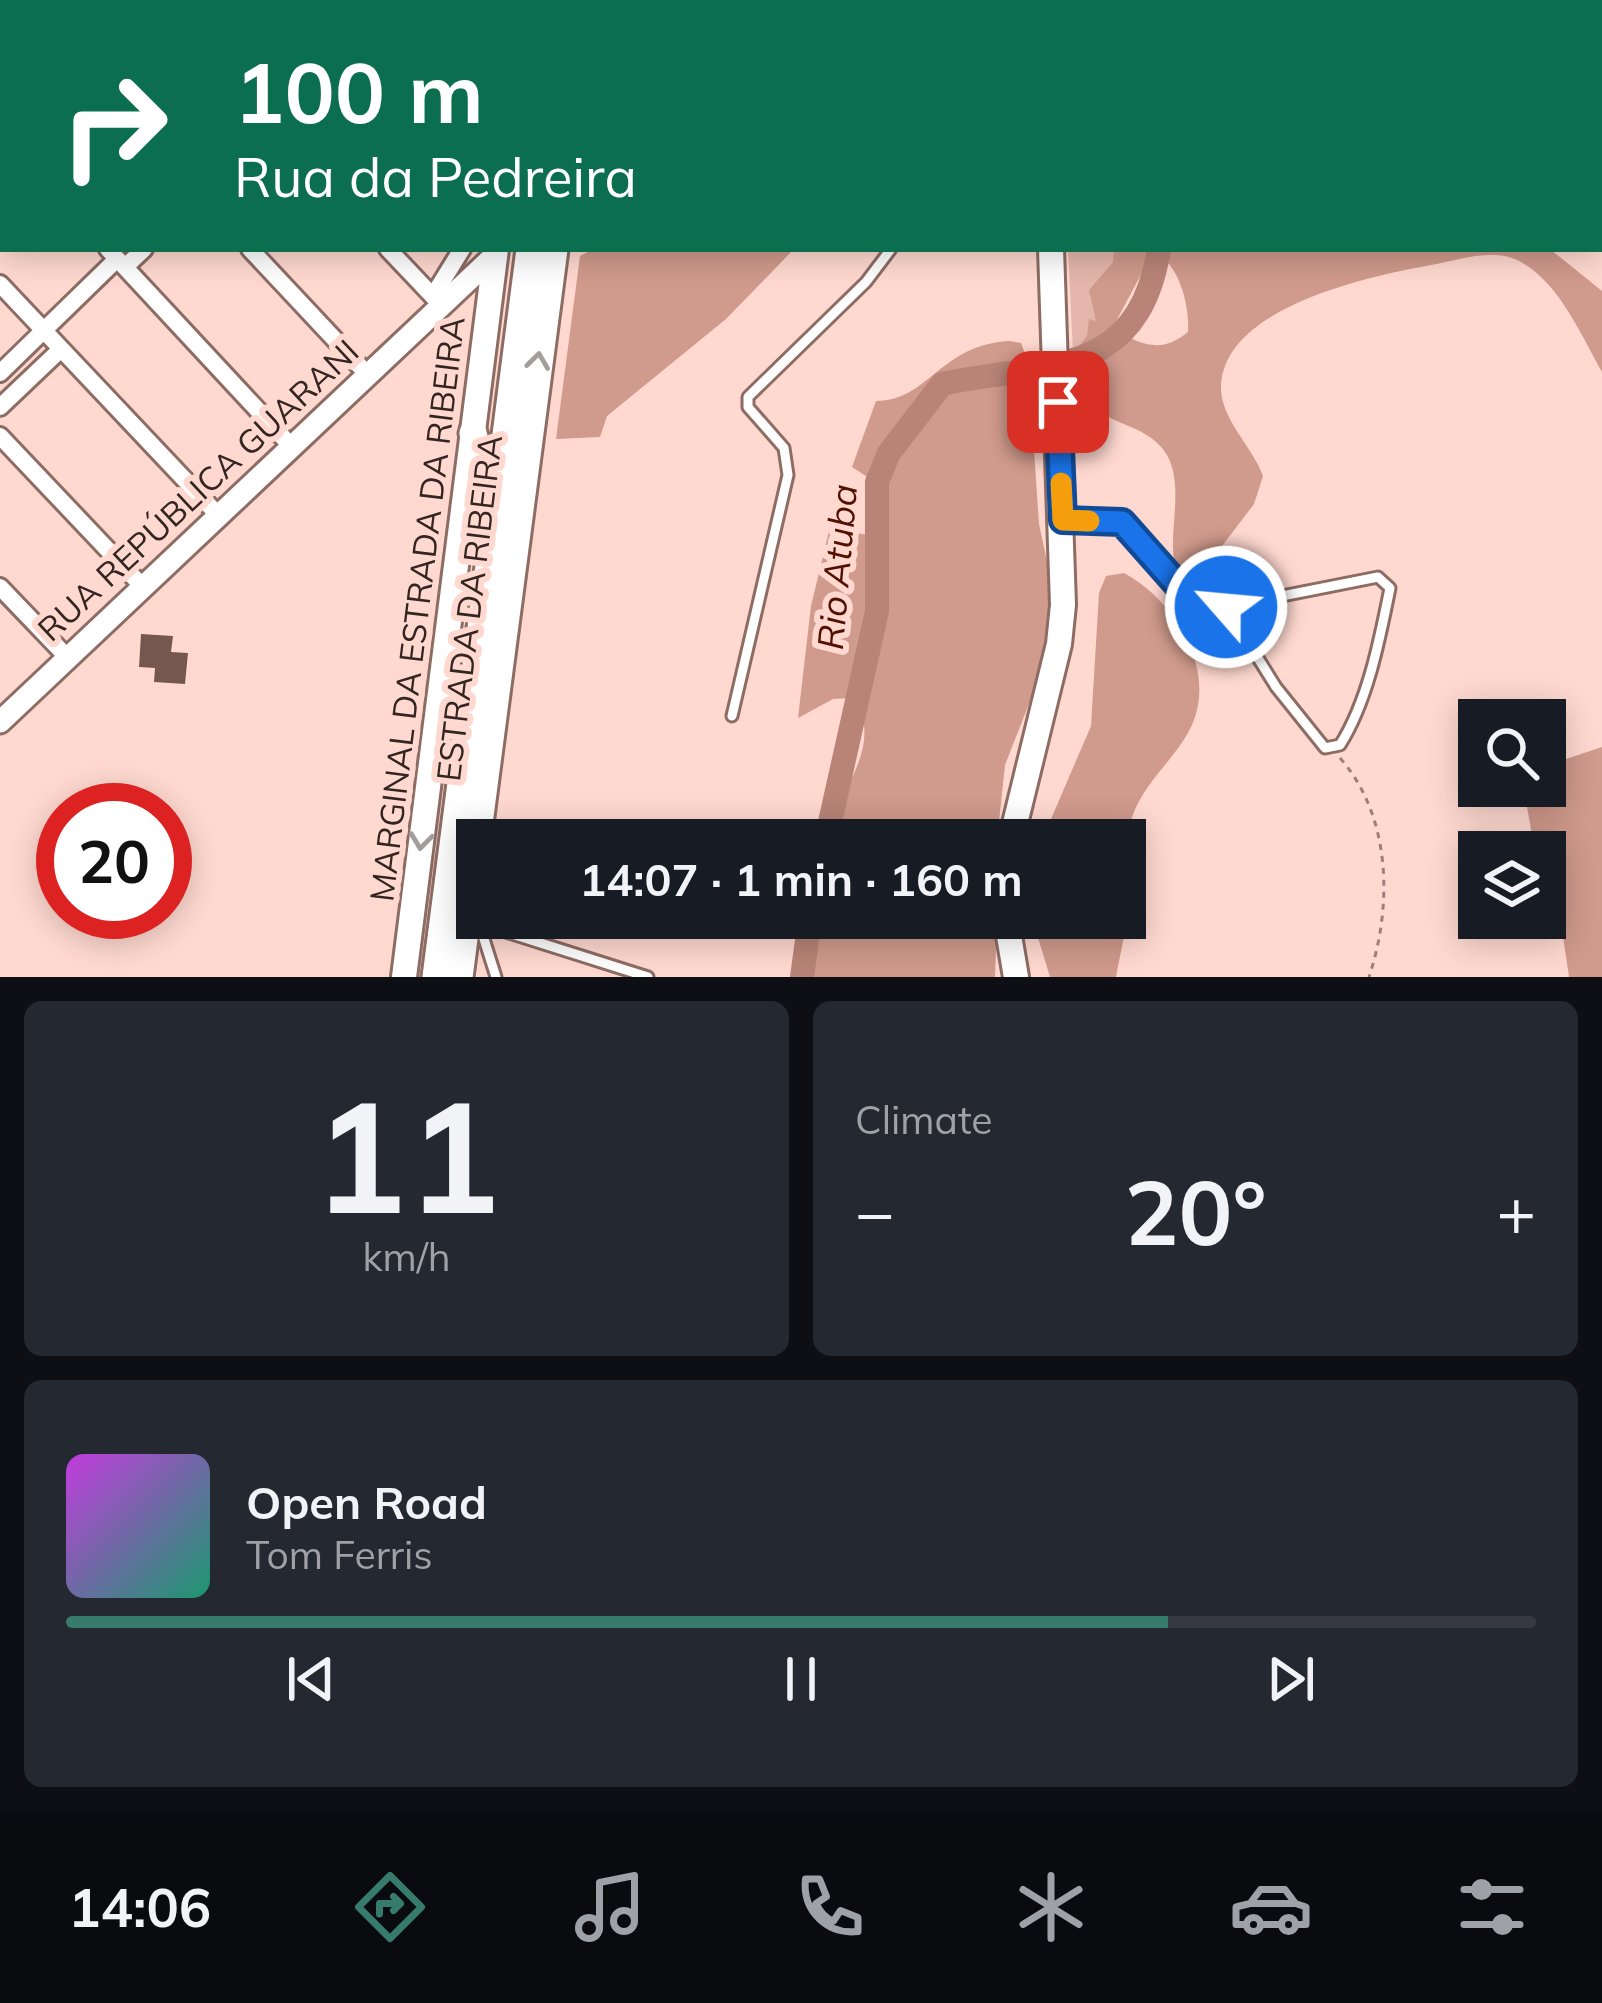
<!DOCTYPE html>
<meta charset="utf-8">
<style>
:root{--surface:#171b24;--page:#242831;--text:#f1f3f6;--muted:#9ea1a6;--line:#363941;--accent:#377b6d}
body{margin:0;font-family:Mulish,sans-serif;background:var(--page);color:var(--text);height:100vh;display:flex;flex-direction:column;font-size:45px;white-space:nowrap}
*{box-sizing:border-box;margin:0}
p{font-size:39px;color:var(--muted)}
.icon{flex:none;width:66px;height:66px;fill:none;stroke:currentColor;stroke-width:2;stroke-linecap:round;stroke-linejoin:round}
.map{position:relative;height:977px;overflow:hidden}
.details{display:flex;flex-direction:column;gap:24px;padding:24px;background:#0d0f14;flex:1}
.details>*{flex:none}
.banner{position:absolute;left:0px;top:0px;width:1602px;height:252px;box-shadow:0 6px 30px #0003;background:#0b6e4f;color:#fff;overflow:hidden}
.buttons{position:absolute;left:1458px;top:699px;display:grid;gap:24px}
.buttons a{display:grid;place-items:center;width:108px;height:108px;border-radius:0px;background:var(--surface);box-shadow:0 6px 30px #0003;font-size:60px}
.speed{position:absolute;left:36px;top:783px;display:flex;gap:24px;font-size:60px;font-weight:700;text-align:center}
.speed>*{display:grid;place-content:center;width:156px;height:156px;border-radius:50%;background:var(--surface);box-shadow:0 6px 30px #0003;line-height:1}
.speed .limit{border:18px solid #d22;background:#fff;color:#111}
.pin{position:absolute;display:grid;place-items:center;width:102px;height:102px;color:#fff;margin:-51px;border-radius:24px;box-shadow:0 6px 18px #0006}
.me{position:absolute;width:132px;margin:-66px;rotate:297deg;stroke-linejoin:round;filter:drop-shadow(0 0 9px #0008)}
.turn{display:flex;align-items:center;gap:42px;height:252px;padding:0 36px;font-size:54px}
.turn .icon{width:156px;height:156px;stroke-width:2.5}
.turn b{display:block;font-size:84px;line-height:102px}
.big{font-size:90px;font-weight:700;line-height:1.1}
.details .card{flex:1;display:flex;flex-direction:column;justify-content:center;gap:18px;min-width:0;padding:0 42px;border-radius:18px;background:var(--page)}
.details .dial{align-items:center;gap:0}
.dial b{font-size:156px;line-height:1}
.song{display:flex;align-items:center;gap:36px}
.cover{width:144px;height:144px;border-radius:18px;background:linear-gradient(135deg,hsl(290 70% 55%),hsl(160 70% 35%))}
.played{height:12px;border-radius:6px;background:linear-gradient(90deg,var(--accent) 75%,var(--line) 75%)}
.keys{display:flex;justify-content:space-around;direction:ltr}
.heat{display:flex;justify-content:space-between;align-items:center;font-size:66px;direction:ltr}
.details .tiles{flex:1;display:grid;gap:24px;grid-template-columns:1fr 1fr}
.card:last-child{grid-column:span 2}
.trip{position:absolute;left:456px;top:819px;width:690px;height:120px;border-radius:0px;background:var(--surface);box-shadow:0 6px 30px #0003;font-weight:700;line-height:120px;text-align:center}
.tab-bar{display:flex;height:192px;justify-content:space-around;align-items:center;background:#090b0e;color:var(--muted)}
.tab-bar .icon{width:84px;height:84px}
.tab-bar .current{color:var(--accent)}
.tab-bar b{font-size:54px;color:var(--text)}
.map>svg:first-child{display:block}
</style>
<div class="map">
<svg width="1602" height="977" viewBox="0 0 1602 977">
<rect width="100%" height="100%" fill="#ffd9d0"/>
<path fill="#e5b7ac" d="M1068,249h85l-29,57 -46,51 -5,-3z"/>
<path fill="#d09a8c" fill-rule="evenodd" d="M593,249h201l-68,70 -119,97 -7,21 -44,2 24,-183z
M1114,249h436l52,42v81c-21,-37 -42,-88 -81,-110 -26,-15 -62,-2 -90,3 -59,11 -207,41 -210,121 -1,33 32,61 42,90l-9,28 -60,79 -17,-8c-12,-38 9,-86 -10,-120 -21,-36 -69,-26 -84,-66l11,-2 8,-16 -15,-18 -14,1 14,-18 2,-17 7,2 -7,-31 24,-28zM1153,252c26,9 37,55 35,80 -28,23 -46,12 -76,-3z
M1009,341l12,2 7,18 11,163 17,79 -13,65 -38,97 -8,75h-183c23,-39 74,-98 38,-142l-19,1 -35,19 13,-112 19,-79 37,8 21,-16c6,-27 -16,-39 -36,-52l24,-66c53,0 63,-56 133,-60z
M1124,573c47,25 91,90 70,147 -14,37 -52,61 -63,101 -6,23 -2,50 -2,74 -1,27 -8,55 -13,82h-66l-18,-59h93v-78h-83l49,-114 8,-133 7,-17z
M1602,747v230h-33l-7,-47 -17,-39v-39h-10l-8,-45 3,-21h15l3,-21z
M794,918h203l-2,59h-185z"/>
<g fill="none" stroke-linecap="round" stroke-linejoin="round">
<path stroke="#91685e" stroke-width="4.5" d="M1409,0l11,3
M1231,3l2,-3
M1599,59l3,2"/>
<path stroke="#b98477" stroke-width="24" d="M1599,221l3,3
M826,840l51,-229v-129l12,-29 53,-69c101,-22 196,-3 217,-135
M802,977l8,-59"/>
</g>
<path fill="#76574f" d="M141,634l32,2 -2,16 17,1 -3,31 -31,-2 1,-14 -16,-1z"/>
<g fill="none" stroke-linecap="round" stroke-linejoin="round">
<g stroke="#8d6c64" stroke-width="15">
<path id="service" d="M1063,520l59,2 54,61 50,24 50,80 49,61 15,-3c28,-44 40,-107 50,-157l-12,-11 -152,30
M732,716l56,-241 -4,-27 -36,-41v-10l118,-115 25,-33
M471,921l177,56
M479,923l17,54"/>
</g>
<g stroke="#8d6c64" stroke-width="22">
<path id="minor" d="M18,0l2,3
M153,0l2,3
M295,0l3,3
M193,3l4,-3
M610,3l1,-3
M0,133l3,3
M108,249l184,198
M250,249l118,126
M388,249l54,57
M125,267l19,-18
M0,284l219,232
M433,296l29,-47
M0,373l117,-114
M0,407l61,-58
M0,436l143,151
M0,587l68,71"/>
</g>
<g stroke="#8d6c64" stroke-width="27">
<path id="tertiary" d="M1570,0l11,3
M1599,8l3,1
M0,722l495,-467"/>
</g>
<g stroke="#8d6c64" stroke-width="30">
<path id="secondary" d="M1059,0v3
M528,3v-3
M1011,840l48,-196 4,-39 -12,-356
M1006,918l10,59
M404,977l92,-728"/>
</g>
<g stroke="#8d6c64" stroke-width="33">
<path id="primary" d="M561,3v-3
M586,3l1,-3
M473,433l17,71
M436,977l94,-728
M459,977l95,-728"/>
</g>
<path stroke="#9a807a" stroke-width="3" stroke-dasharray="6 6" stroke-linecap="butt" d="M1443,0l10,3
M1464,0l11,3
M1198,3l1,-3
M1203,3l2,-3
M1599,42l3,1
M1599,48l3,1
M1599,167l3,2
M1599,175l3,2
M1340,758c51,58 53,147 29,219"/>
<use href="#service" stroke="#fff" stroke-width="9"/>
<use href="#minor" stroke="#fff" stroke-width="16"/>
<use href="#tertiary" stroke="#fff" stroke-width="21"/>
<use href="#secondary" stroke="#fff" stroke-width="24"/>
<use href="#primary" stroke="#fff" stroke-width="27"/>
</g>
<defs><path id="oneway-chevron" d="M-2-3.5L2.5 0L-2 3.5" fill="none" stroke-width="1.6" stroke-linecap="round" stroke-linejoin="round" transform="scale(3)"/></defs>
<g stroke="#a39d9c">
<use href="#oneway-chevron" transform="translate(538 361) rotate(-82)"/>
<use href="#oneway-chevron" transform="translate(421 841) rotate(97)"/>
</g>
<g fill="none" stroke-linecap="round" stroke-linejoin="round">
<g stroke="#114b97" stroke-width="30">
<path id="route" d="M1058,402l5,118 59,2 54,61 50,24"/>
</g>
<use href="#route" stroke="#1a73e8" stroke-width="21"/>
<path stroke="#f59e0b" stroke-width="21" d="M1061,483l2,37 26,1"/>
</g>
<g text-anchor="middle" stroke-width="12" stroke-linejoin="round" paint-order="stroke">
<g font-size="33" fill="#332522" stroke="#ffd9d0">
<text transform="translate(198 490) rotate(-43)" y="12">RUA REPÚBLICA GUARANI</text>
<text transform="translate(469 608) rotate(-83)" y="12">ESTRADA DA RIBEIRA</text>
<text transform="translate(417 609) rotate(-83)" y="12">MARGINAL DA ESTRADA DA RIBEIRA</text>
</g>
<g font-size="36" font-style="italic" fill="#511001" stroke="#ffd9d0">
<text transform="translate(837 567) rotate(-85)" y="13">Rio Atuba</text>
</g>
</g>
</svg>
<div class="buttons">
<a><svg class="icon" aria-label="search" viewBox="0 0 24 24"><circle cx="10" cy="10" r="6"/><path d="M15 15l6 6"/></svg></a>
<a><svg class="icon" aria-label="layers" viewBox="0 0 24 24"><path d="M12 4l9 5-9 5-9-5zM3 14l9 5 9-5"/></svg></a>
</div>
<div class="speed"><div class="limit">20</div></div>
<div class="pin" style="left:1058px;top:402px;background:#d93025"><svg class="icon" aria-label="arrive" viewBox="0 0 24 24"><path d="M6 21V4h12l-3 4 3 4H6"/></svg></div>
<svg class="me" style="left:1226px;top:607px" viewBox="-20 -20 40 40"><circle r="17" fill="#1a73e8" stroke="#fff" stroke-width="3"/><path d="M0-11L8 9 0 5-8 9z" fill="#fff"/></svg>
<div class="trip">14:07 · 1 min · 160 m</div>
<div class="banner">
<div class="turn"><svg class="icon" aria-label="right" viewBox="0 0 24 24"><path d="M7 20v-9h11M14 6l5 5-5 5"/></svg><div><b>100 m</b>Rua da Pedreira</div></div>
</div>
</div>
<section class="details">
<div class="tiles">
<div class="card dial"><b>11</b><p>km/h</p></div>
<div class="card"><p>Climate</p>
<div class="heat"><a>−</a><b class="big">20°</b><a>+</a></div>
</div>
<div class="card">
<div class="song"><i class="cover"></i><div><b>Open Road</b><p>Tom Ferris</p></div></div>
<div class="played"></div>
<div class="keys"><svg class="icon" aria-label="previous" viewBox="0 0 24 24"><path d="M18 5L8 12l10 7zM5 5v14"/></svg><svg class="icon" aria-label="pause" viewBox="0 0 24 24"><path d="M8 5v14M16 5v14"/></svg><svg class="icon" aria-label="next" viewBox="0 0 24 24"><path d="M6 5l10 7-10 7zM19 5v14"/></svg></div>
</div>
</div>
</section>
<nav class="tab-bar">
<b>14:06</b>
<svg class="icon current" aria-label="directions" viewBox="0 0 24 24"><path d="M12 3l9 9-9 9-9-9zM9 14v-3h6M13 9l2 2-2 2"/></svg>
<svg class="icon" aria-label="music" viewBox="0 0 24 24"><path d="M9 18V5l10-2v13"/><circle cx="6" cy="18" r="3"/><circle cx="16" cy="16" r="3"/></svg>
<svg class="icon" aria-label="phone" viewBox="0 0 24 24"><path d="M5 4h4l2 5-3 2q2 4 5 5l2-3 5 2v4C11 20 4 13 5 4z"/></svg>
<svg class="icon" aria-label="climate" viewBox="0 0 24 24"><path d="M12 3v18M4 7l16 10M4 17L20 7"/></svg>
<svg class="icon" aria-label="car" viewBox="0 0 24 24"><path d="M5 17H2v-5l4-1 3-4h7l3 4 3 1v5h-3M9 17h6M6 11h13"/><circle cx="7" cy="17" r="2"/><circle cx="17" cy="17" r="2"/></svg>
<svg class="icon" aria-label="filters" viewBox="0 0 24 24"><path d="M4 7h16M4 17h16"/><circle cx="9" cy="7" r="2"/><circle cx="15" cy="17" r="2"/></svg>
</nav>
